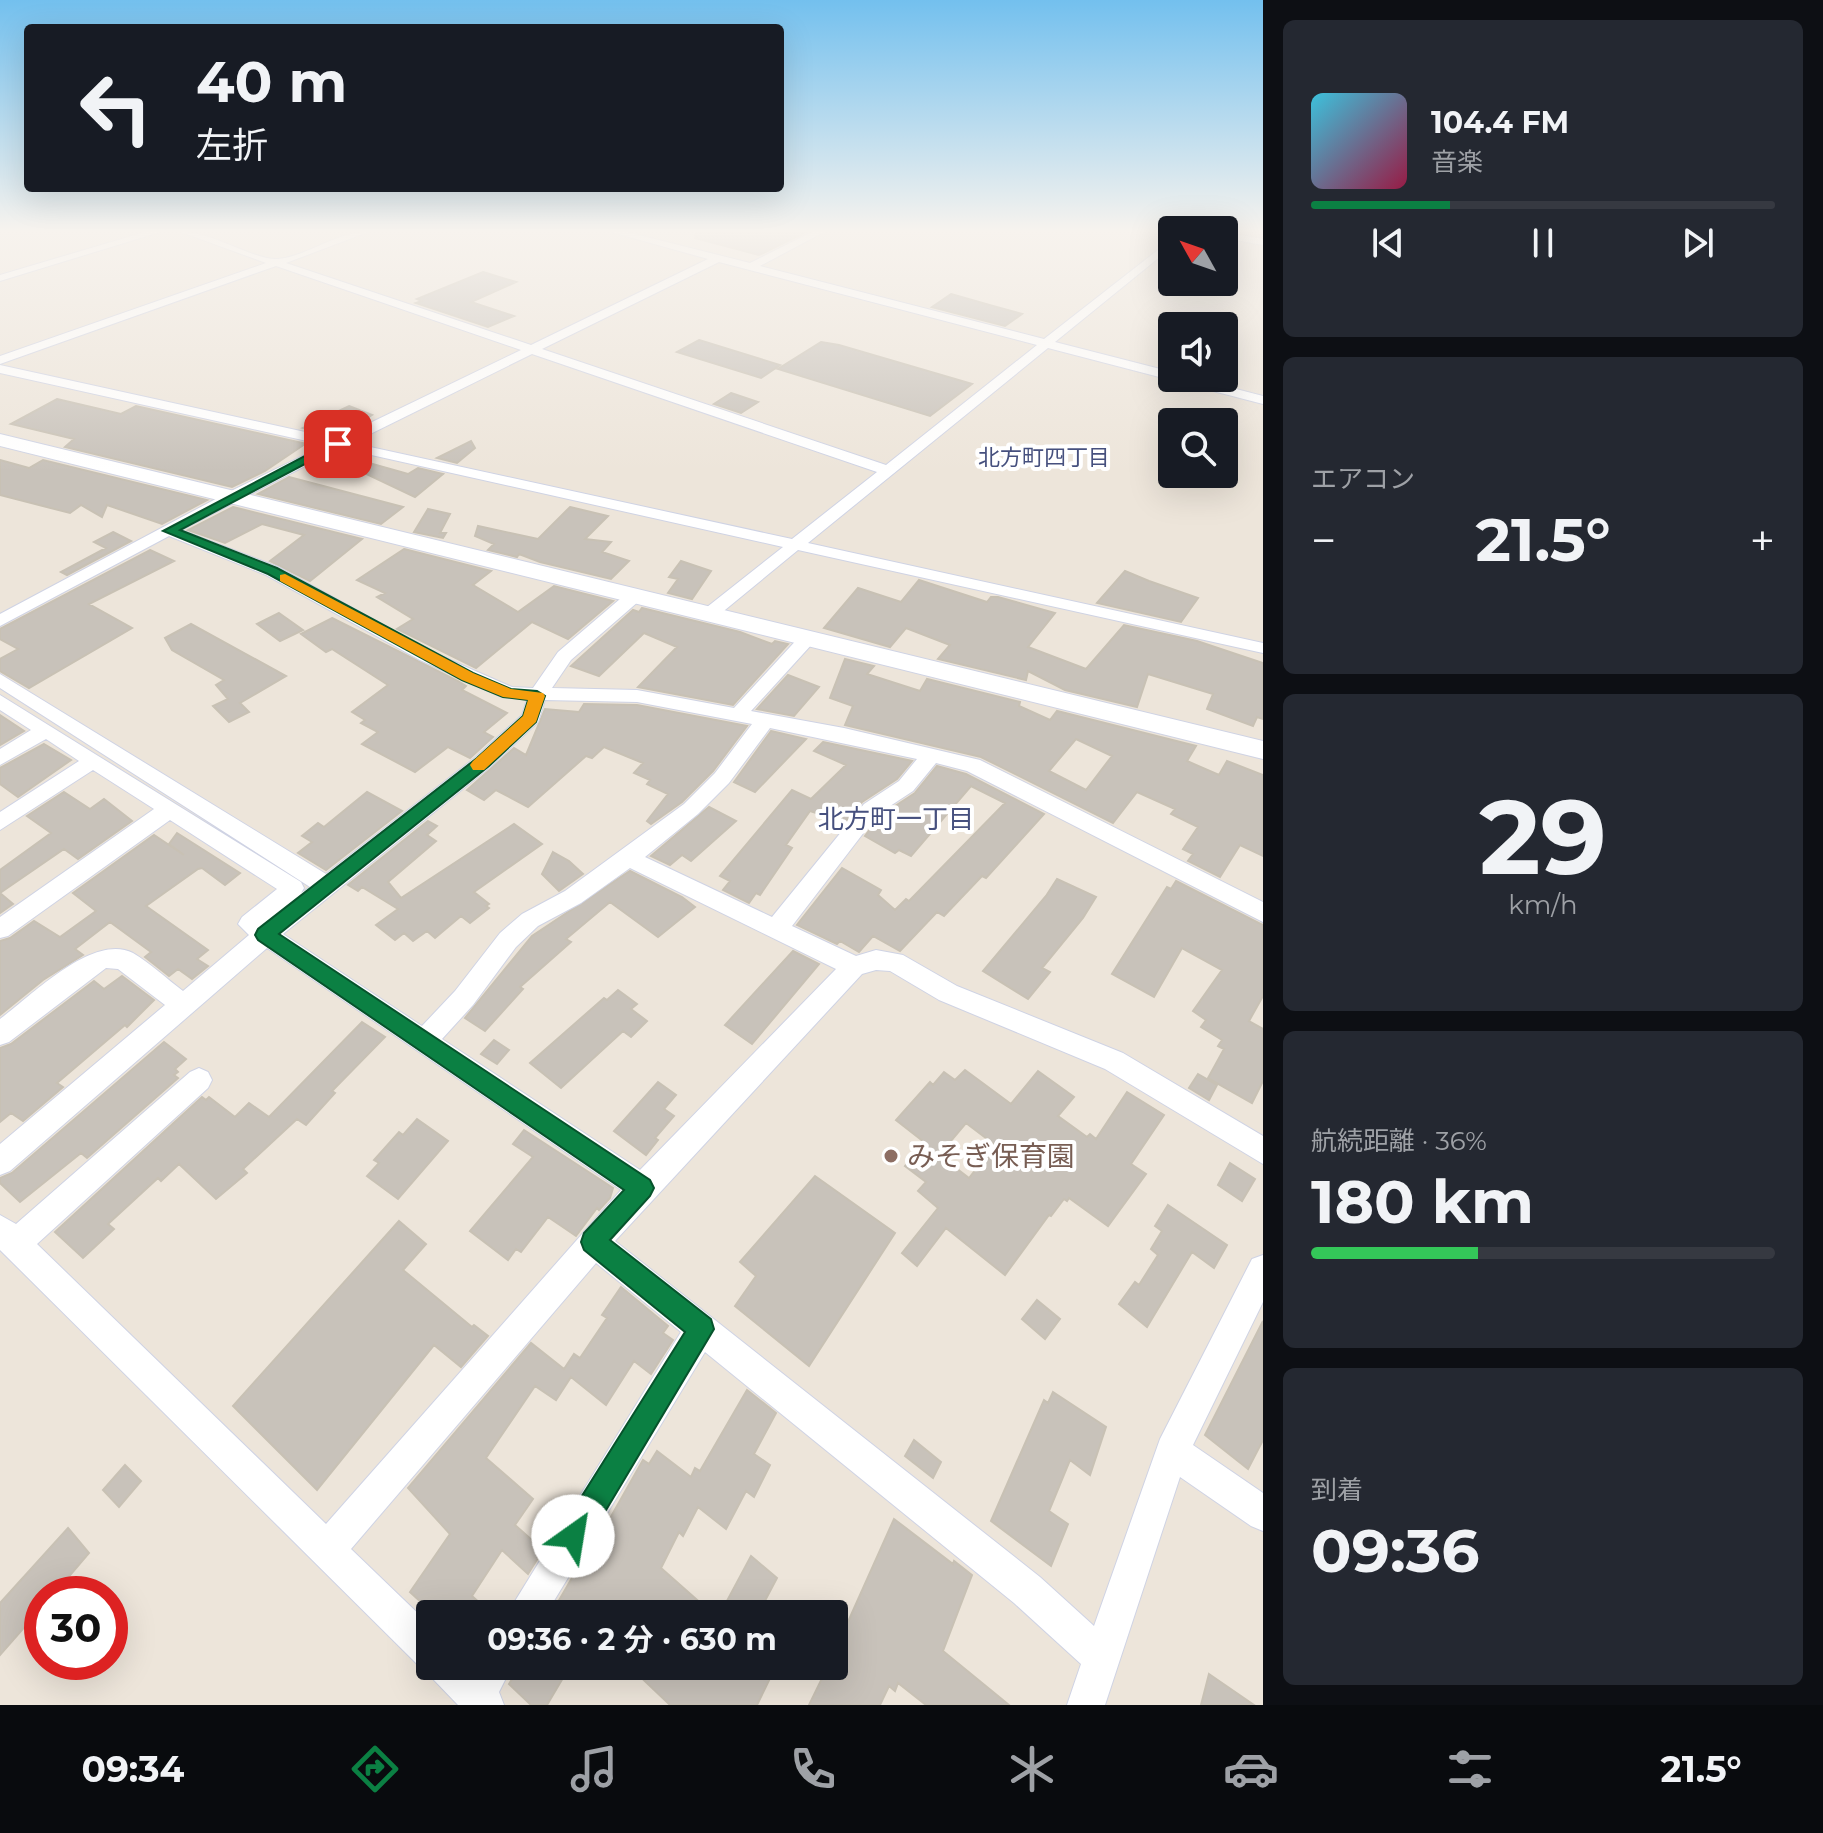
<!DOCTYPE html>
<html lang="ja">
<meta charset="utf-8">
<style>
:root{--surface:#171b24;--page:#242831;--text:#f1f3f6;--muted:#9ea1a6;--line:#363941;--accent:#0b8043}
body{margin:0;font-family:Montserrat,"Noto Sans JP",sans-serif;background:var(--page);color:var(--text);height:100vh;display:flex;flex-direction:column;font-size:30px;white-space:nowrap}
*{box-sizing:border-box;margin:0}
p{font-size:26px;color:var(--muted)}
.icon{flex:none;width:44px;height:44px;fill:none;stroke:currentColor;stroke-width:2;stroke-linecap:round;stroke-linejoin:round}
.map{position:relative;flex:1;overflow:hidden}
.side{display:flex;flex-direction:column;gap:20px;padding:20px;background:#0d0f14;width:560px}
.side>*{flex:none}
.top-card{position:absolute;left:24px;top:24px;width:760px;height:168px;border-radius:8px;box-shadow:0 8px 32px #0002;background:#171b24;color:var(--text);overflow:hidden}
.needle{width:52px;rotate:310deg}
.tools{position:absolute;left:1158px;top:216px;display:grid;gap:16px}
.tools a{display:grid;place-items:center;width:80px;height:80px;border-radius:8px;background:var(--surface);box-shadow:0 8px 32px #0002;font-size:40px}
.speed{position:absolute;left:24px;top:1576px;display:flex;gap:16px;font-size:40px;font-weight:700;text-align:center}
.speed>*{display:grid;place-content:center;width:104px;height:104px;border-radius:50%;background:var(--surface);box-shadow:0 8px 32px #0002;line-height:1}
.speed .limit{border:12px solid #d22;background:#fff;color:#111}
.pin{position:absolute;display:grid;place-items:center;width:68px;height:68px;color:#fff;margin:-34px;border-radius:16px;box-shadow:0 4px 12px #0006}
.me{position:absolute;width:88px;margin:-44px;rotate:32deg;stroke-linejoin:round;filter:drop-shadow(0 0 6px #0008)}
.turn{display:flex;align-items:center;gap:28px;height:168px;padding:0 40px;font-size:36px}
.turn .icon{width:104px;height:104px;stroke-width:2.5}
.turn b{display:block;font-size:56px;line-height:68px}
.big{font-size:60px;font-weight:700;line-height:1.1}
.side .widget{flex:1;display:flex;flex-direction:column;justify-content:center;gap:12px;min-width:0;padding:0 28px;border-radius:12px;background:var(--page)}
.side .dial{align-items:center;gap:0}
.dial b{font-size:104px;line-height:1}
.song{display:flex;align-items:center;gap:24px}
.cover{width:96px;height:96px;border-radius:12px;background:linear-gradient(135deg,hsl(190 70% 55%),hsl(340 70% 35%))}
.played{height:8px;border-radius:4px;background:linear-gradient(90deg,var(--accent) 30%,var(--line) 30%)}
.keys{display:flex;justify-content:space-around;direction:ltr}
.heat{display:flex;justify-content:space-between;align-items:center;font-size:44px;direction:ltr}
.charge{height:12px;border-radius:6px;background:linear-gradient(90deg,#34c759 36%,var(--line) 0)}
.trip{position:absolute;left:416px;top:1600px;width:432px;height:80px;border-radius:8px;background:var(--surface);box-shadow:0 8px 32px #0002;font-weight:700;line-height:80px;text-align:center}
.menu{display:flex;height:128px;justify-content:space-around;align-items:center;background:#090b0e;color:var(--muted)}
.menu .icon{width:56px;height:56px}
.menu .on{color:var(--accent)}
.menu b{font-size:36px;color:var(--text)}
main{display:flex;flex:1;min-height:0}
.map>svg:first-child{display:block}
</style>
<main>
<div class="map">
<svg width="1263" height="1705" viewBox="0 0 1263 1705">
<rect width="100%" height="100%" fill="#ede5da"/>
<path fill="#c8c2ba" stroke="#c8c1b4" stroke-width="2" fill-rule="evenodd" d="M696,232h110l-47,23 -64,-17z
M483,272l33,10 -45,20 43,14 -26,11 -72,-24 6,-2 -5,-2z
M951,294l42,12 29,8 -17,12 -73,-19z
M699,340l81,25 -19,13 -84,-26z
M821,342l18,3 133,39 -42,32 -152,-47z
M731,393l27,9 -17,11 -27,-9z
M57,399l64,15 15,-8 180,40 -11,-2 -40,27 -33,16 -167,-40 9,-8 -63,-15z
M349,406l23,9 -35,21 -34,-8z
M471,441l4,7 -18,15 -20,-5z
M0,460l29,8 14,-8 164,40 -45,24 -55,-19 -5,12 -21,-12 -11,8 -70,-18z
M362,461l46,13 10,-6 25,6 -28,23 -57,-27z
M289,477l114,30 -22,17 -123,-30z
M233,507l129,32 -52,42 -40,-20 34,-26 -42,-11 -37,19 -37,-13z
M570,507l38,9 -23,23 26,3 -9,10 27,9 -18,18 -71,-17 -21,-8 -2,3 -29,-7 6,-6 -19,-8 3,-10 60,13z
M428,509l22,5 -10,19h6l-3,5 -29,-6z
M113,532l18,9 -64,34 -6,-3 45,-24 -12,-6z
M404,549l87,22 -18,14 45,27 36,-26 59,15 -45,38 -36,-17 -56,46 -79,-39 16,-10 -36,-22 8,-4 -28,-13z
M150,550l24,11 -85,43 43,24 -103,60 -29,-17v-12l18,-10 -18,-10v-10z
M681,561l30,10 -19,28 -24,-6 10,-14 -9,-2z
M1125,571l24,10 49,17 -17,24 -84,-19z
M919,580l68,22 4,-5h7l57,16 -27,34 58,22 38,-44 73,16 66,22v56l-6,-2 -4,9 -46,-17 6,-15 -65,-20 -11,33 -72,-17 -37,-19 -2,9 -88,-21 12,-14 -44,-17 -16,19 -66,-19 34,-40 43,14z
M642,608l98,24 32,12 3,-3 13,3 -55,61 -95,-18 39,-40 -33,-14 -45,43 -28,-10 62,-56 6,2z
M279,613l24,17 -23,11 -23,-17z
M332,618l126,63 8,5 -4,4 45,23 -23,19 9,5 -23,21 -22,-11 -33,25 -53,-28 16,-12 -17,-9 4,-3 -13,-8 36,-27 -56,-36 -6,3 -25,-18z
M191,624l95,52 -46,27 9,9 -20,10 -16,-16 15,-7 -12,-14 8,-5 -52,-30 -7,-12z
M845,659l29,7 -7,8 53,17 7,-12 93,23 -1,4 31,14 7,-9 139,35 -9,15 32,14 8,-14 36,14v81l-23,-11 -20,32 -32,-16 5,-7 -10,-5 15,-22 -27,-13 4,-5 -38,-17 -24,31 -132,-66 -136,-32 8,-19 -23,-8zM1076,739l36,17 -26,34 -37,-19z
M788,675l31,12 -25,29 -37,-7z
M584,704l53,1 110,21 -34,45 -31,31 -31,22 -4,-3 21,-27 -21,-10 3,-4 -16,-7 9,-10 -39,-16 -12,11 -6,-2 -58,51 -32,-17 -12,10 -17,-10 47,-42 12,7 19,-46 34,3z
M0,715l24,16 -24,14z
M771,731l35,8 -51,53 -21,-10z
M823,742l89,19 -15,18 -35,23 -17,20 -35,-11 -24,34 6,3 -32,47 -4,-2 -7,10 -26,-13 7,-9 -10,-5 72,-86 19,9 35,-34 -32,-14z
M44,744l27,16 -53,37 -18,-13v-16z
M937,766l29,8 78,40 -58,64 -4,-2 -38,40 -7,-4 -37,39 -27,-15 -14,16 -19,-11 -3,3 -40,-19 45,-57 39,22 -3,5 17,15 11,-11 3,2 96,-98 -34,-17 -60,70 -12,-6 -4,3 -30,-17 15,-20 35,-23z
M64,792l26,17 14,-10 28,22 -54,38 -14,-10 -64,44 13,11 -13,9v-43l51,-37 -24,-17z
M367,792l35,19 -76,59 -28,-17 14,-11 -10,-6 16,-13 6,4z
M709,807l27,14 -45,40 -9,-6 -12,10 -19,-9z
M428,821l9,5 -10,9 9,6 -48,41 13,16 113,-74 28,20 -68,48 15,12 -3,2 3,2 -19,15 -9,-7 -26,22 -8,-7 -14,10 -9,-8 -9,7 -19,-15 22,-16 -36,-22 -4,4 -10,-6z
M177,833l63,40 -15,12 -23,-17 -4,1 -52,37 62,44 -11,9 11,7 -16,13 -14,-10 -9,7 -24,-19 6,-5 -41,-30 -35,27 8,6 -40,25 -43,35v-74l10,-3 24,-17 26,16 36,-26 -23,-18 81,-58 30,20 -15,-11z
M553,852l16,9 14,13 -24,17 -17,-17z
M630,871l52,26 13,10 -37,30 -48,-35 -44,37 5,3 -51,45 3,2 -38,42 -20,-13 67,-82z
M1057,879l39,18 -13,21 -41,50 8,4 -22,27 -45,-28 63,-75z
M1176,881l87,44v71l-14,25 14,8v52l-11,22 -44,-25 16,-29 -6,-3 4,-6 -21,-13 5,-7 -13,-9 29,-41 -40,-22 -28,49 -42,-23 55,-87 4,2z
M793,951l26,13 -67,80 -27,-19z
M122,976l32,24 -27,27 -2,-2 -68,58 6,4 -40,34 -12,-8 -11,9v-74l11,-4 83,-63 10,8z
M618,990l19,14 -6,5 16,12 -16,16 -8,-6 -62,57 -31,-25 74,-65 3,2z
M362,1022l23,15 -53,54 3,2 -29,32 -9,-6 -54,50 4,4 -31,26 -37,-35 -18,17 -3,-3 -50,46 6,5 -31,29 -28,-26 147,-135 4,3 3,-3 26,20 14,-14 20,14z
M494,1040l15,10 -12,14 -16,-10z
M164,1042l22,17 -11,10 3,3 -4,3 4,3 -91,80 -6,-5 -61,49 -20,-19v-5l12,-5z
M965,1070l46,34 27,-33 36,26 -16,19 29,21 3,-3 6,5 31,-47 37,23 -33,49 15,10 -38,52 -39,-28 -2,3 -3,-2 -13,17 -2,-1 -44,60 -59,-47 -29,38 -15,-13 36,-45 -20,-17 8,-9 -21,-16 19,-24 -28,-22 34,-38 3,3 11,-13 11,8zM966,1123l29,22 -26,33 -30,-23z
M1198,1074l19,11 -8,15 -20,-12z
M658,1082l18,13 -12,14 10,7 -19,22 3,2 -12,15 -32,-24z
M417,1119l31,22 -50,58 -31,-23 12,-13 -5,-3 25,-28 4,3z
M524,1130l89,58 -3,10 -11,12 -2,-2 -21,28 -28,-19 -27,35 -5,-3 -8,11 -38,-29 63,-74 -20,-13z
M1230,1163l25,16 -13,22 -24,-16z
M815,1176l80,57 -86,133 -74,-60 21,-30 -16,-14z
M1168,1205l59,40 -13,23 -22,-16 -45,75 -28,-23 16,-22 4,3 19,-30 -7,-6 11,-18 -7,-5z
M399,1221l27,23 -23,26 69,57 2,-2 14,11 -27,31 -27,-22 -117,145 -84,-84z
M621,1287l47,39 -5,7 10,7 -22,34 -17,-13 -28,44 -35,-28 -15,23 -21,-14 -49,72 47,41 -18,26 28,25 -15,24 -26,-24 -30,46 20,18h-58l-24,-22 40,-58 -42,-46 123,-145 33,26 10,-15 6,4 27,-40 -5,-3z
M1037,1300l23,19 -15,20 -23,-20z
M1263,1321v119l-15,29 -43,-34z
M747,1390l29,23 -22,41 16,11 -16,32 -8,-6 -20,38 -28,-22 -15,29 -4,-4 -18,36 52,46h-162l38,-65 2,3 52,-92 6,4 8,-13 34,26 4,-9 5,3z
M1053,1392l53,35 -16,48 -20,-15 -21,51 19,13 -17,42 -60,-45 53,-121 4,3z
M914,1440l27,22 -8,16 -28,-22z
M125,1465l16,16 -22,26 -16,-17z
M894,1519l59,45 1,-3 18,14 -29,76 66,54h-83l-28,-22 -3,8 -6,-5 -9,19h-71l19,-39h6v-13z
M68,1528l21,25 -35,41h-12v13l-42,48v-52z
M751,1556l26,22 -19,36h-38z
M520,1666h50l-23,39h-16l-22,-21z
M629,1666h147l-19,39h-87z
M1209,1674l45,31h-53z"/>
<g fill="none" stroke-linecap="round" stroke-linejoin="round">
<g stroke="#cfd3e4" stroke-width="2">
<path id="street" d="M145,232h15l-160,49v-6z
M181,232c30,-1 75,29 97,27 30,-3 57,-27 90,-27l-82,31 245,82 177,-86 -97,-27h16l123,31 62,-31h12l-64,34 284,73 128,-100v8l-117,95 117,30v6h22l69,18v8l-215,-56 -240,195 455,100v10l-465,-103 -84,69 -6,1 -9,-5 3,-4 81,-64 -443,-99 -159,82 97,37 154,85 80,35 21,1 25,-36 69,-59h12l3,4 -3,4 -68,59 -19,28 85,2 97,18 67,-73h12l3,4 -3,4 -62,68 93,17 136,32 283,142v20l-296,-151 -31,-8 -23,28 -35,23 -86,112 64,30 20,-6 27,5 54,31 166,67 140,83v28l-158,-95 -166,-69 -49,-29 -14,-1 -14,4 -247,267 425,336 54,49 66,-187 92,-180 11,-4v47l-70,143 70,48v38l-12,-5 -71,-49 -75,228h-38l14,-41 -67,-61 -309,-251 -159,262h-39l174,-282 -85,-69 -245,286 79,76v41h82l-13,26 5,13h-46l-25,-26 -5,-10 -11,-5 -417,-414v-35l16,9 174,-152 9,-4 9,4 4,8 -4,8 -171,156 289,280 295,-334 -354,-242 -257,223 -10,4v-31l165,-139 -47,-36 -12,-1 -97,74 -9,3v-26c30,-22 93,-87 133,-66 17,10 34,26 50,38l66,-56 -11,-11 4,-7 35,-28 -107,-69 -162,116 -8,2v-21l154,-108 -61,-39 -93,60v-18l79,-51 -33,-22 -46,26v-16l31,-19 -31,-20v-15l301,187 3,6 -3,5 9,-6 -310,-199v-14l326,200 150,-117 46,-42 5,-16 -25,-2 -82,-37 -154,-85 -97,-39 -169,90v-12l227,-121 98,-48 -325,-72v-8l337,74 184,-89 -245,-84 -276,98v-8l266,-93zM719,262l318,83 -151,120 -344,-116zM532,354l345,118 -85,67 -440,-96zM545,700l92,2 115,22 -37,49 -31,31 -119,87 -43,23 -22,19 -45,58 -33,35 -139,-92 207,-167 48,-45zM770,728l147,31 -18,22 -35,23 -92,113 -127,-60 53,-43 31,-31zM630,868l206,101 -196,201 -198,-131 31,-34 43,-58 22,-21 43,-23z
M1224,232l39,7v6l-39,-7z"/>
</g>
<g stroke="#cfd3e4" stroke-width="2">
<path id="secondary" d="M0,434l1263,307v18l-1263,-313z"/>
</g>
<use href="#street" fill="#fff" fill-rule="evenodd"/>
<use href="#secondary" fill="#fff" fill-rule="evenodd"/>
</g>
<linearGradient id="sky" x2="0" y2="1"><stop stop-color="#73c0ee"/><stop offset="0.49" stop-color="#f7f3ee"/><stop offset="1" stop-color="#f7f3ee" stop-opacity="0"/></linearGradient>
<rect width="1263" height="471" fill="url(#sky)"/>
<path fill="#0b8043" stroke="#07532c" stroke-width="2" d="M333,441l10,3 -163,86 97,38 196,105 38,16 26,2 8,5 -9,26 -47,44 -210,168 371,246 4,8 -4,8 -40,44 101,79 3,10 -130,218 -11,4 -10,-4 -4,-11 4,-10 122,-194 -101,-82 -3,-8 3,-9 40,-43 -366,-250 -3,-5 3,-6 219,-171 46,-42 5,-16 -25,-3 -41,-17 -194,-106 -105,-43z"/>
<path fill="#f59e0b" d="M285,574l188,99 38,16 32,4 2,3 -9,26 -52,48h-11l-3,-5 3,-4 50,-45 5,-16 -25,-3 -41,-17 -182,-99v-6z"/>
<circle fill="#8d6e63" stroke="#fff" stroke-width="3" cx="891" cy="1156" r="8"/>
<g text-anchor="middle" stroke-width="8" stroke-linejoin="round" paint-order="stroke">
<g font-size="22" fill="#46507e" stroke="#fff">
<text x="1044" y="465">北方町四丁目</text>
</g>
<g font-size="26" fill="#46507e" stroke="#fff">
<text x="896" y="828">北方町一丁目</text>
</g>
<g font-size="28" fill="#785e54" stroke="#fff" text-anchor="start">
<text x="907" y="1166">みそぎ保育園</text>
</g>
</g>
</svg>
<div class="tools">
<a><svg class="needle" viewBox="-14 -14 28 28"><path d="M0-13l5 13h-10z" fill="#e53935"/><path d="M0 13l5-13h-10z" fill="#9ea1a6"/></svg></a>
<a><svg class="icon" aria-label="sound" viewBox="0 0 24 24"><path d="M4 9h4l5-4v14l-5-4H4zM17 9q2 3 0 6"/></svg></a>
<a><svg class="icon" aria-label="search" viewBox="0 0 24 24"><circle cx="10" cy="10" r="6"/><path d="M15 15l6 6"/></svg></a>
</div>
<div class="speed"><div class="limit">30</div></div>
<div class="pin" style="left:338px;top:444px;background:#d93025"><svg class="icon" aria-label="arrive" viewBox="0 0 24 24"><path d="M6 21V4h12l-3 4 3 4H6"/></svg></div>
<svg class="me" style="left:573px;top:1536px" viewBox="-20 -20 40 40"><circle r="19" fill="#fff"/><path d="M0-13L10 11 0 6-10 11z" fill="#0b8043"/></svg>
<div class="trip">09:36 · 2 分 · 630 m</div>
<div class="top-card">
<div class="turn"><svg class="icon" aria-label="left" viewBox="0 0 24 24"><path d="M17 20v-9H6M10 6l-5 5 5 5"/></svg><div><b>40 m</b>左折</div></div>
</div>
</div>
<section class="side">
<div class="widget">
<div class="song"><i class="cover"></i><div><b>104.4 FM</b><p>音楽</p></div></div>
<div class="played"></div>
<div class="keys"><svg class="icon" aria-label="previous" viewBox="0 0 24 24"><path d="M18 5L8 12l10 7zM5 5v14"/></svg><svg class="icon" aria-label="pause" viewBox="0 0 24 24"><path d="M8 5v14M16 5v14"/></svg><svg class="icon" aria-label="next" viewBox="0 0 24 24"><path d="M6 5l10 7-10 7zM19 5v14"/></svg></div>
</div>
<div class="widget"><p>エアコン</p>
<div class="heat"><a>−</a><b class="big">21.5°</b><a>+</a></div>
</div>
<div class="widget dial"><b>29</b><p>km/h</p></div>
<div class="widget"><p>航続距離 · 36%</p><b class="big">180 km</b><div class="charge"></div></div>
<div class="widget"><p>到着</p><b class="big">09:36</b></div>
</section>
</main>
<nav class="menu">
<b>09:34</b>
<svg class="icon on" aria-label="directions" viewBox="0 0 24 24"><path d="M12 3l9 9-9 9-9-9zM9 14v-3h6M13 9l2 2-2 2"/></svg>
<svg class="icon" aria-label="music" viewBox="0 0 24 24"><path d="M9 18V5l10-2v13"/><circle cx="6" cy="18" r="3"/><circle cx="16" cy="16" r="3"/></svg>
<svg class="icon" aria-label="phone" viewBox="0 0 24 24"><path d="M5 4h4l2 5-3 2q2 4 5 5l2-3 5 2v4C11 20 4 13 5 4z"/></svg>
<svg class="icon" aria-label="climate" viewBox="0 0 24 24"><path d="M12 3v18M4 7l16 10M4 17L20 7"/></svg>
<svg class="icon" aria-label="car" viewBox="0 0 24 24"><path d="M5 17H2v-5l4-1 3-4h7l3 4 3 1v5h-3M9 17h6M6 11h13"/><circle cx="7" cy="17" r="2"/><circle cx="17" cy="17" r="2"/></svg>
<svg class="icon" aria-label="filters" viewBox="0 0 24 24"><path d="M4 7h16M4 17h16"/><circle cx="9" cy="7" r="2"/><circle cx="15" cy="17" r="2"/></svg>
<b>21.5°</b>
</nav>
